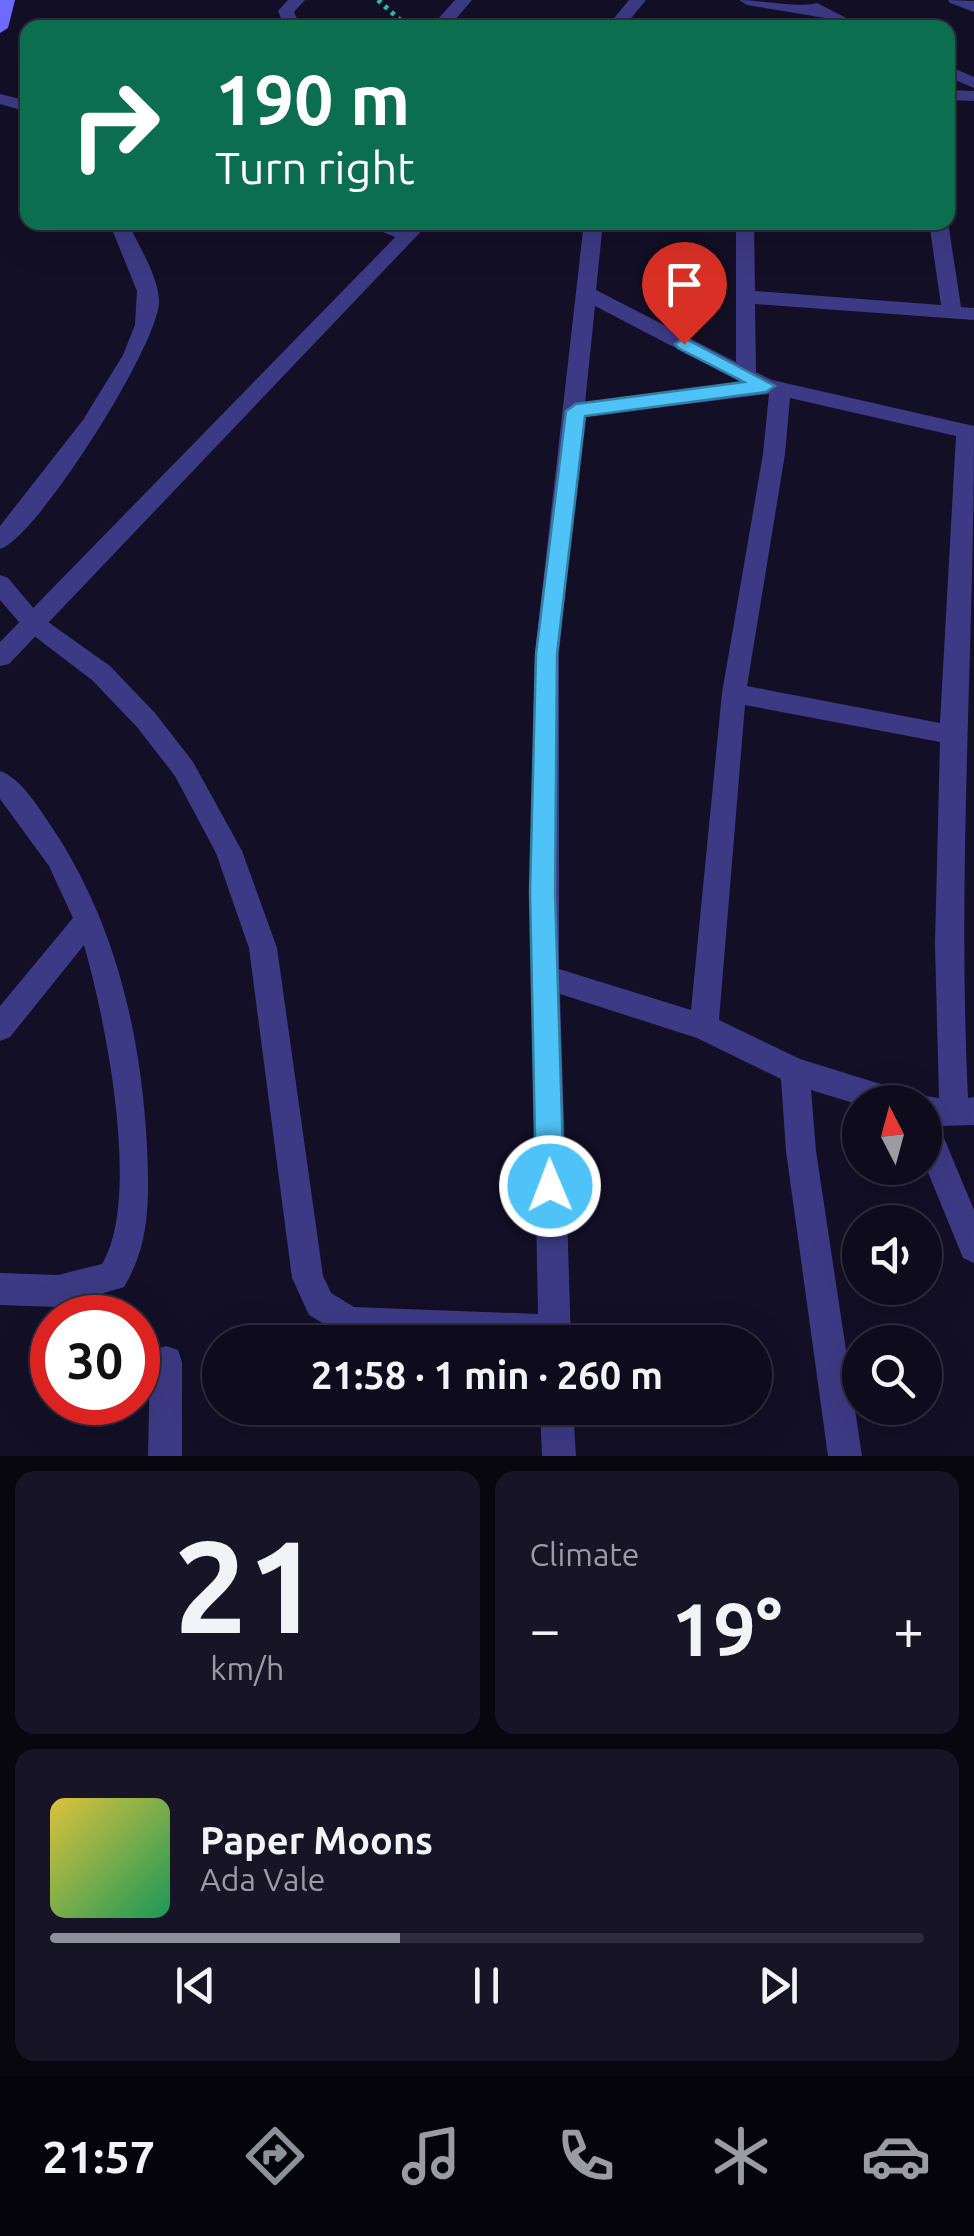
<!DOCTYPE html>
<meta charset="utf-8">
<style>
:root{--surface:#0e0b1c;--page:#171425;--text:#f1f3f6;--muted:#9b9ba3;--line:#2e2b3b;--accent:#8c9099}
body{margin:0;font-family:Ubuntu,sans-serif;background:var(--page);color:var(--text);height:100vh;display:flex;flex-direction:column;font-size:38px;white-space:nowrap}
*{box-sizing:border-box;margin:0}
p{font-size:32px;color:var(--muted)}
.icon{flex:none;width:55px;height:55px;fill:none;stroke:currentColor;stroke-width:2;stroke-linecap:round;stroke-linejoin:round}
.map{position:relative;height:1456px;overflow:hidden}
.panel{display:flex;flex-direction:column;gap:15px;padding:15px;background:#08060f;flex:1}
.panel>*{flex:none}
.top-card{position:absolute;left:20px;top:20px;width:935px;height:210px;border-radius:20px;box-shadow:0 10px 40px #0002,0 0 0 2px var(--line);background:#0b6e4f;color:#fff;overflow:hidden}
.needle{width:65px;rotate:354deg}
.controls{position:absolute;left:842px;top:1085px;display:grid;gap:20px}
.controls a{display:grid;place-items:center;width:100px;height:100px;border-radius:50%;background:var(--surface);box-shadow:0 10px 40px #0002,0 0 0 2px var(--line);font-size:50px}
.speed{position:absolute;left:30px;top:1295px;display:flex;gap:20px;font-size:50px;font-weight:700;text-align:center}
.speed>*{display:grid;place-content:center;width:130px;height:130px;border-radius:50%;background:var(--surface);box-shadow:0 10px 40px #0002,0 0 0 2px var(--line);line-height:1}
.speed .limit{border:15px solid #d22;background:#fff;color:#111}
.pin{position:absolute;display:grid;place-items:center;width:85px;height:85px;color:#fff;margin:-102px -42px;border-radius:50% 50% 50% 0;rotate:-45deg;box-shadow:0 0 10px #0007}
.pin .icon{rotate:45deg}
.me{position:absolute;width:110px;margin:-55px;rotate:359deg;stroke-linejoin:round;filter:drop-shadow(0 0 8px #0008)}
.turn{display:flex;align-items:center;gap:35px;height:210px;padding:0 30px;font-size:45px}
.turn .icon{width:130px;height:130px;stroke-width:2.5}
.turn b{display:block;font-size:70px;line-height:85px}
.big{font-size:75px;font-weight:700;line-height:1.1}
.panel .widget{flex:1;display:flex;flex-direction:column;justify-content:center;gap:15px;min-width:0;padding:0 35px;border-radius:20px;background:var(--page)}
.panel .dial{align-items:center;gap:0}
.dial b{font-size:130px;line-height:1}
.song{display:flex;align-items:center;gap:30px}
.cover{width:120px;height:120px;border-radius:15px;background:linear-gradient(135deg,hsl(50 70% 55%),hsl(150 70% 35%))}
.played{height:10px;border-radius:5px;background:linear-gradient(90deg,var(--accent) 40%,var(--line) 40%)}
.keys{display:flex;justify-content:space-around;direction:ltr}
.heat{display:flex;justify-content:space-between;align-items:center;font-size:55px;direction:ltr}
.panel .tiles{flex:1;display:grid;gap:15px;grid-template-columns:1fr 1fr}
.widget:last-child{grid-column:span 2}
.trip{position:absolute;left:202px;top:1325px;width:570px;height:100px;border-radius:50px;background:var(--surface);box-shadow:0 10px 40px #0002,0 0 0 2px var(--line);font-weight:700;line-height:100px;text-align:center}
.tab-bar{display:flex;height:160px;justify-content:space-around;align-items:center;background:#06040b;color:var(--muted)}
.tab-bar .icon{width:70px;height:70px}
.tab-bar .on{color:var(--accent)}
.tab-bar b{font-size:45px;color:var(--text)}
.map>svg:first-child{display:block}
</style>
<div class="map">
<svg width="974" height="1456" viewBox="0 0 974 1456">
<rect width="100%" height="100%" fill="#130f26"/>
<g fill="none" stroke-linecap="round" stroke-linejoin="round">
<path stroke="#2fb8b0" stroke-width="5" stroke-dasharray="4 5" stroke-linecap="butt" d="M378,0l31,28"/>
<path fill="#3d3a85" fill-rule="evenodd" d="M288,0h17l-11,12 7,16h-16l-7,-17z
M455,0h17l-24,28h-18z
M739,0c19,0 64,8 78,3l49,25h-22l-19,-10 -78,-13z
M948,0l26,1v11l-24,-9z
M948,66l26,11v11l-26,-11z
M948,90l26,1v10l-26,-1z
M0,94l28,7v11l-28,-8z
M109,222h19c10,24 30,52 31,79 1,42 -123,238 -159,248v-23l83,-106 40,-65 12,-30 2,-34z
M359,222h28l30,14 -10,6z
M584,222h19l-7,68 140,72v-140h18l1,69 186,14 -12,-83h19l13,85 13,1v12l-219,-16 1,68 16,8 202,46c0,224 -17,447 -6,672l6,-1v28l-35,1 35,84v53l-11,-5 -38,-93v-63h-12l12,-6 14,2 -4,-154 5,-202 -195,-37 -26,315 81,39 106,33 5,10 -51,3 -49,-15 5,61 46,305h-34l-42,-305 -5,-72 -84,-41 -137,-44 11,348 -221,-3 -41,-24 -17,-37 -43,-330 -33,-95 -41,-77 -38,-49 -45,-47 -67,-51 -25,-29v-25l8,3 33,39 69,49 45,47 38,49 49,89 35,97 46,328 8,17 23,14 184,7 -8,-422 5,-239zM595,306l144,75 3,1 -157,21zM769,394l-6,60 -41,239 -31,317 -132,-41v-316l24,-236zM790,398l166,38 -16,287 -193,-37 38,-232z
M0,771c21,7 39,37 51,55 64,95 90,207 96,320 2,51 4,96 -23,141l-66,20 -58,-2v-32l58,2 44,-11c40,-66 3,-246 -18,-319l-74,92 -10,4v-35l73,-88 -24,-52 -49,-67z
M166,1346l12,4 4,12v94h-34l2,-94 4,-12z
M540,1408h33l3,48h-34z"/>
<path fill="#3d3a85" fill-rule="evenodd" d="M629,0h17l-23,28h-17z
M410,222h20l-421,442 -9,2v-24z"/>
<path fill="#6f6bff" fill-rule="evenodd" d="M0,0h15l-7,28 -8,5z"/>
</g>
<path fill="#4fc3f7" stroke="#337fa1" stroke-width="2.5" d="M684,338l91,48 -9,6 -181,24 -28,238 -2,238 9,294 -4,10 -10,4 -10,-4 -4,-10 -6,-294 6,-238 30,-243 10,-7 168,-22 -66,-34 -3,-4z"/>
</svg>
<div class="controls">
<a><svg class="needle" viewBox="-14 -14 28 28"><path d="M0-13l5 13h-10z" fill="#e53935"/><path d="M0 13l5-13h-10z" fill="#9b9ba3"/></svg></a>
<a><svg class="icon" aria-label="sound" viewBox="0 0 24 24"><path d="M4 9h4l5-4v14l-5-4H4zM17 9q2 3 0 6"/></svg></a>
<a><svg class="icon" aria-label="search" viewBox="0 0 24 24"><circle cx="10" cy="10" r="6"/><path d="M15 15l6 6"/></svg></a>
</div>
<div class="speed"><div class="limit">30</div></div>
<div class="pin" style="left:684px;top:344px;background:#d93025"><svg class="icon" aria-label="arrive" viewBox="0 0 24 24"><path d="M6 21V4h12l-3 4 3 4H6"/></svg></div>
<svg class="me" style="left:550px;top:1186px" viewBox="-20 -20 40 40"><circle r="17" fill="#4fc3f7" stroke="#fff" stroke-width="3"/><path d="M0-11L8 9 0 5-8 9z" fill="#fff"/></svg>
<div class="trip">21:58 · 1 min · 260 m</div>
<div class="top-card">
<div class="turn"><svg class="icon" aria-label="right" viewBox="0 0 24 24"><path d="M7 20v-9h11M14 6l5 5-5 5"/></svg><div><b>190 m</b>Turn right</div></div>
</div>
</div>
<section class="panel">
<div class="tiles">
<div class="widget dial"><b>21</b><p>km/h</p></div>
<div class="widget"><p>Climate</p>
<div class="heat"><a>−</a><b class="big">19°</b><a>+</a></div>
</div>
<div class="widget">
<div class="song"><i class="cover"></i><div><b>Paper Moons</b><p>Ada Vale</p></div></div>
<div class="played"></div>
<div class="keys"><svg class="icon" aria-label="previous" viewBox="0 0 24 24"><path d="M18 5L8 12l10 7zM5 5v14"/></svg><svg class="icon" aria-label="pause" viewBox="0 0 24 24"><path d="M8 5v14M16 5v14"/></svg><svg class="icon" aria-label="next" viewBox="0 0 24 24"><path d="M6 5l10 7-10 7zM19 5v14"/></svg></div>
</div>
</div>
</section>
<nav class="tab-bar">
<b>21:57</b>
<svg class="icon on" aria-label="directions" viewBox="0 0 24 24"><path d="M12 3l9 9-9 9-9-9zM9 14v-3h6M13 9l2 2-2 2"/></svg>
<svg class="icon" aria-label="music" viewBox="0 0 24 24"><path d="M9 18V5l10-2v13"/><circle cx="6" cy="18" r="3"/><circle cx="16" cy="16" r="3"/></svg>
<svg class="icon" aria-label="phone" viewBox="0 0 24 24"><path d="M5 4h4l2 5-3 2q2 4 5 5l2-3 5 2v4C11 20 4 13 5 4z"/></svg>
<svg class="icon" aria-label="climate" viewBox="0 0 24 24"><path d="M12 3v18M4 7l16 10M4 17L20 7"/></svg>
<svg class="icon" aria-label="car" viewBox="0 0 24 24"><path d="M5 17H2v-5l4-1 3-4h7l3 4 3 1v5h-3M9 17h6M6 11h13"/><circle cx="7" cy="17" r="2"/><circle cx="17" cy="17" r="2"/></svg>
</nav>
